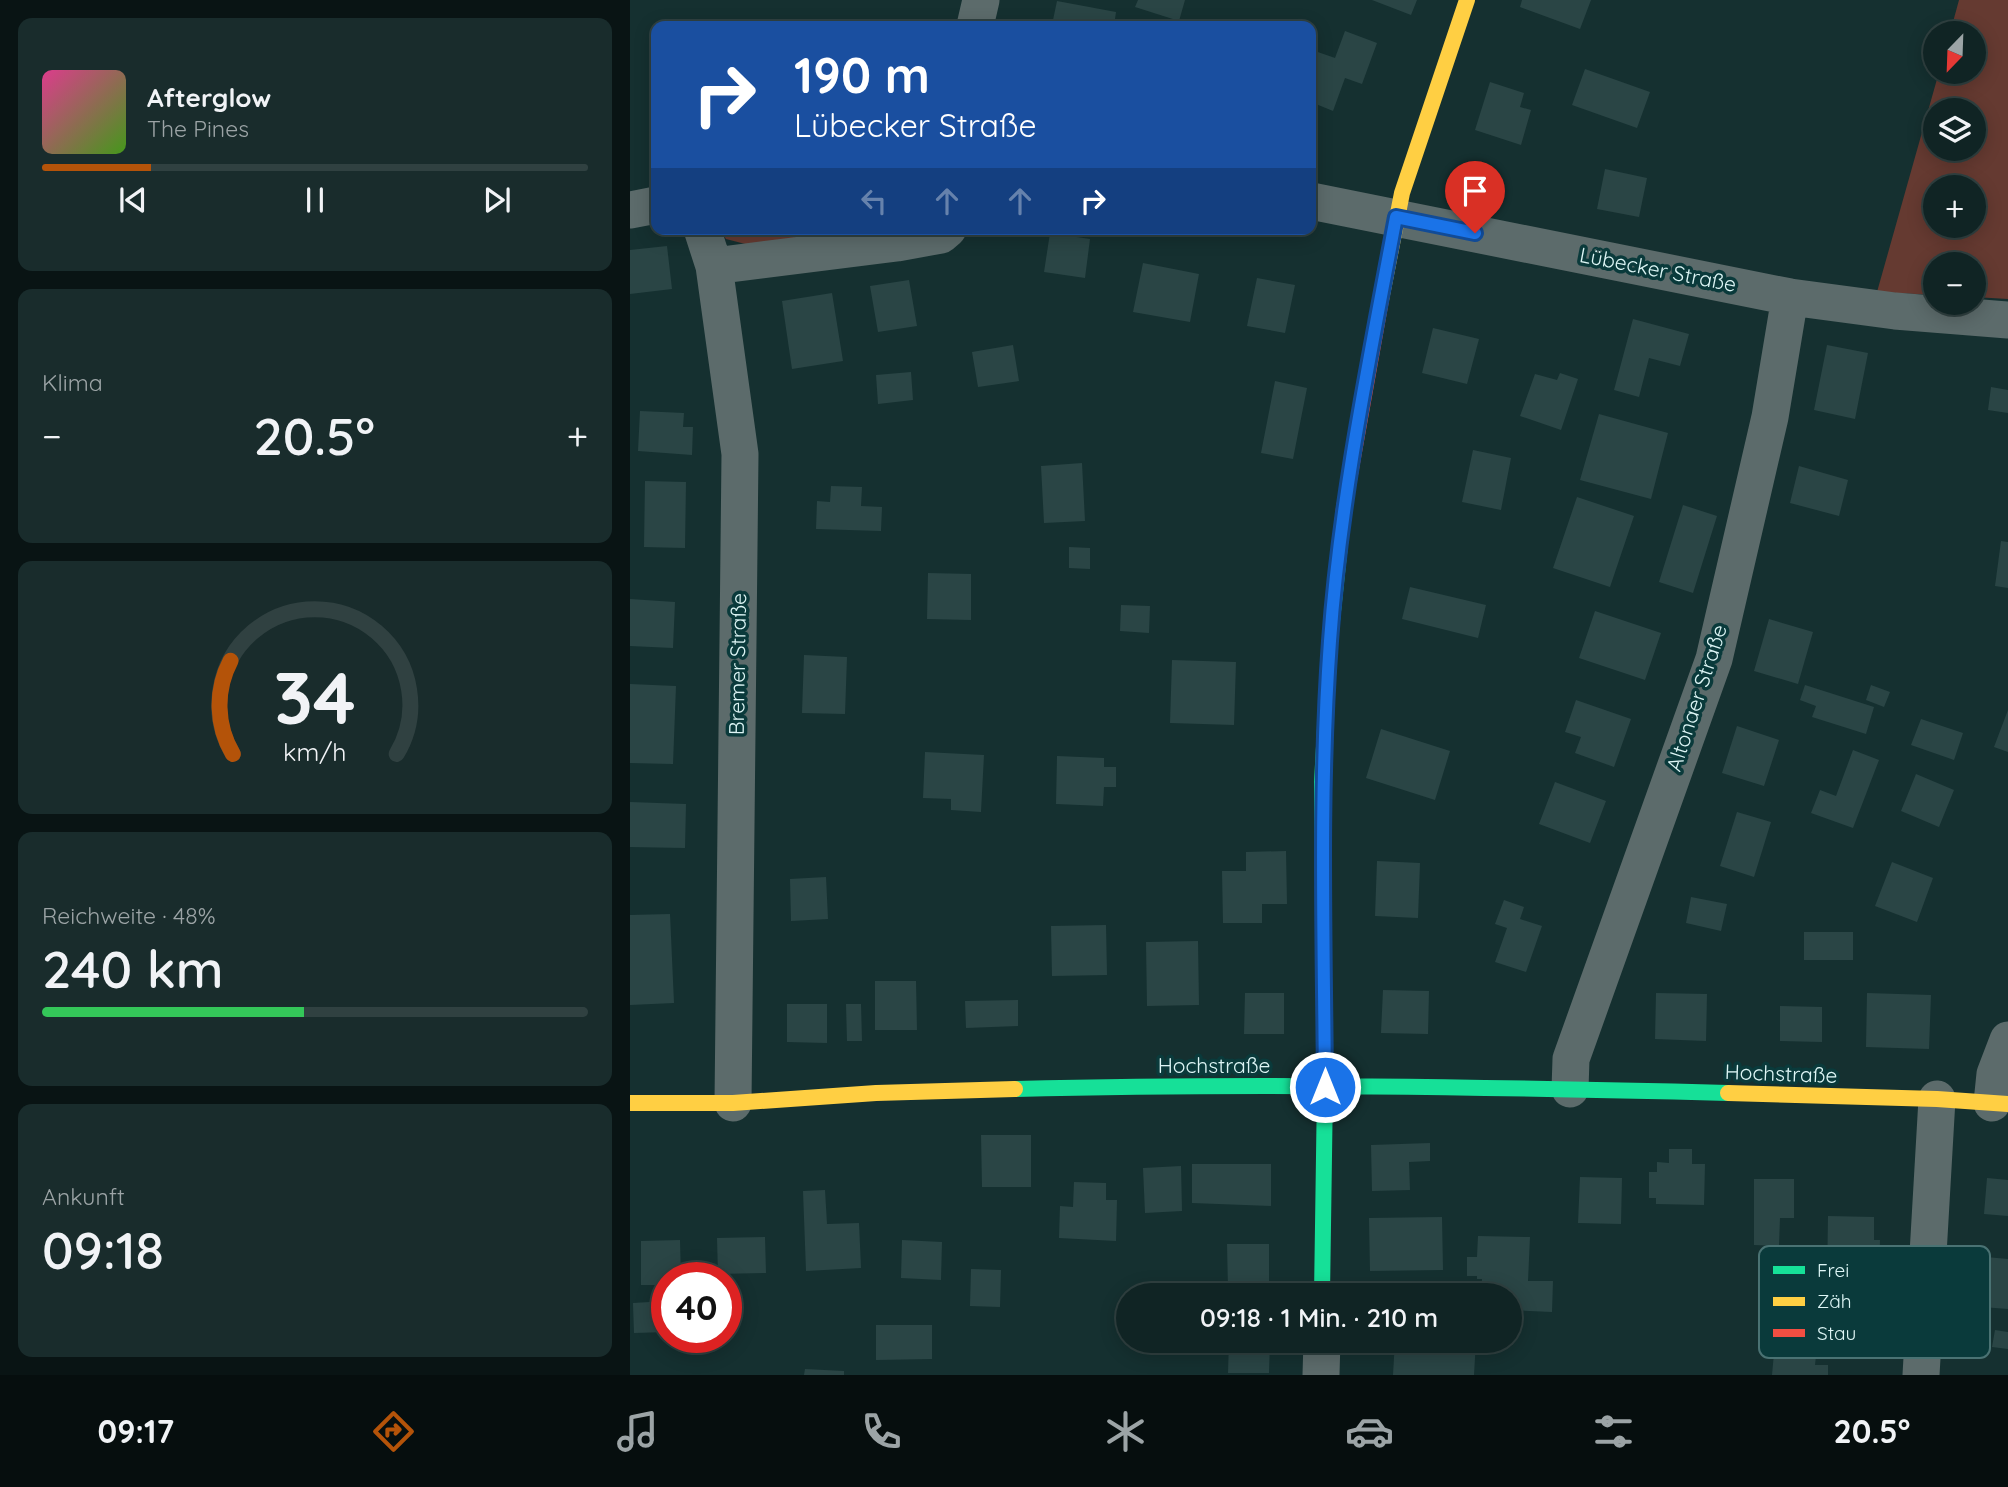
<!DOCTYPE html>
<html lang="de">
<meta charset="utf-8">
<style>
:root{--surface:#102424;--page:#192c2c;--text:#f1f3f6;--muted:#9ca4a6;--line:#304141;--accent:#b45309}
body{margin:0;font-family:Quicksand,sans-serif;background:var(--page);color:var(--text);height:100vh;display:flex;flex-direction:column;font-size:26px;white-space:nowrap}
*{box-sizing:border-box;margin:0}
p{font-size:23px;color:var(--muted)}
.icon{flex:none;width:38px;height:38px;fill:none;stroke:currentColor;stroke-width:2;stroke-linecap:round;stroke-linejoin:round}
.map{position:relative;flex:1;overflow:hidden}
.sheet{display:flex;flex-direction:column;gap:18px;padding:18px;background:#091414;width:630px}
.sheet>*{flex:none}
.top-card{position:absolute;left:21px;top:21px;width:665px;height:214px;border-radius:14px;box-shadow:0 4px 18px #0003,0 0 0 2px var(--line);background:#1a4fa0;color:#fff;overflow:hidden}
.needle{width:46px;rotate:203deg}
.controls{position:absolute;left:1293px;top:21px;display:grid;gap:14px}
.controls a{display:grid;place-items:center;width:63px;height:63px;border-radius:50%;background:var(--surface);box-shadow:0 4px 18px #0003,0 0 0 2px var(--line);font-size:35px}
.speed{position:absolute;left:21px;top:1262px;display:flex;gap:14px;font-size:35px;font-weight:700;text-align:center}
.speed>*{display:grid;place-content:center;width:91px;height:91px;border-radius:50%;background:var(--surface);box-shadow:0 4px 18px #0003,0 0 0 2px var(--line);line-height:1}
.speed .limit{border:10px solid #d22;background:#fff;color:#111}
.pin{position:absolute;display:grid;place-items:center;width:60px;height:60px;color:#fff;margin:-72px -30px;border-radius:50% 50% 50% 0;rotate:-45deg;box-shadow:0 0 7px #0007}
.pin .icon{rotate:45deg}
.me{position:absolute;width:77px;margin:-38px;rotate:0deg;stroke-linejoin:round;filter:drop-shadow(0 0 5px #0008)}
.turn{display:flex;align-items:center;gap:24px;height:147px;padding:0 28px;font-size:32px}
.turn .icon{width:91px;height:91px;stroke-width:2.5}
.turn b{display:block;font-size:49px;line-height:60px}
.lanes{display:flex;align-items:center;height:66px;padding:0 28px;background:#0003;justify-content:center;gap:35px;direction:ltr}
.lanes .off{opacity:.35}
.big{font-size:52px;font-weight:600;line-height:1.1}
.sheet .card{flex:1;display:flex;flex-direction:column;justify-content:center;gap:10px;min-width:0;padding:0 24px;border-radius:14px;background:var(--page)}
.sheet .dial{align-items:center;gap:0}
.dial svg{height:182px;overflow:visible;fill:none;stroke:var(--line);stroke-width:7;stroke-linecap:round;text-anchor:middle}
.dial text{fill:var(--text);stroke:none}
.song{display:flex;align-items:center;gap:21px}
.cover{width:84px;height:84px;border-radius:10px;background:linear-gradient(135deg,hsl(330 70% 55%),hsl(100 70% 35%))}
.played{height:7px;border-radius:4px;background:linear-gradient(90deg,var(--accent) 20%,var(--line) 20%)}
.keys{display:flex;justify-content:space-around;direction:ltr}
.heat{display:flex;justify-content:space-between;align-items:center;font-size:38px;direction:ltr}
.charge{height:10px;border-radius:5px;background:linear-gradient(90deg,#34c759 48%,var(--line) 0)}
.trip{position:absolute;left:486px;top:1283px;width:406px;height:70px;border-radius:35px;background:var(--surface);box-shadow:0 4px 18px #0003,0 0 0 2px var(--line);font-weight:600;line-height:70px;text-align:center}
.menu{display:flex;height:112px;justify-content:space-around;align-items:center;background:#060e0e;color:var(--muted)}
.menu .icon{width:49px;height:49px}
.menu .active{color:var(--accent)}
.menu b{font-size:32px;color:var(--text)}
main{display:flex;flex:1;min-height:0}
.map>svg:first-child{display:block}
</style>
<main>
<section class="sheet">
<div class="card">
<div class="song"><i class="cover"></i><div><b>Afterglow</b><p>The Pines</p></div></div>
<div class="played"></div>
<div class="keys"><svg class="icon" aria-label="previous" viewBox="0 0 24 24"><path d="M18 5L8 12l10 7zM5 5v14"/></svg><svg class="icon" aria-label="pause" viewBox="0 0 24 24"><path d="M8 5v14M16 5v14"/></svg><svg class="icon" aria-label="next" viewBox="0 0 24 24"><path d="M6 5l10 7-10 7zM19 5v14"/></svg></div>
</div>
<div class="card"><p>Klima</p>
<div class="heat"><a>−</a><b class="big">20.5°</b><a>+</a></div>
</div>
<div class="card dial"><svg viewBox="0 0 100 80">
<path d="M14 69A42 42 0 1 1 86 69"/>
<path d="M14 69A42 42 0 0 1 13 28" stroke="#b45309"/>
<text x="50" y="56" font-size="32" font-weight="700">34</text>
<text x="50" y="72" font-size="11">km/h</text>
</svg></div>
<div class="card"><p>Reichweite · 48%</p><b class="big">240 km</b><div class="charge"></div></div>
<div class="card"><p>Ankunft</p><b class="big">09:18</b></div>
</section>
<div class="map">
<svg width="1378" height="1375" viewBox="0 0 1378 1375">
<rect width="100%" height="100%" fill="#153030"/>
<path fill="#653a31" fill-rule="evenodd" d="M1329,0h49v299l-34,-2v-33h-38l-1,31 -58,-3 62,-220h35v-39h-24zM1306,110h38v39h-38zM1306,187h38v39h-38z
M89,229h123l-5,7 -84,10 -27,-7z"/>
<path fill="#2a4545" d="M508,0h47l-6,21 -44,-14z
M742,0h45l-6,15z
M892,0h69l-11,29 -60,-22z
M427,1l59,11 -2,14h-24l-37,-6z
M715,31l32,12 -15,41 -17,-6 -12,33 -22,-9v-49l1,-3 23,8z
M955,69l65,23 -13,36 -65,-23z
M860,82l34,11 -4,14 11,3 -10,35 -46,-15z
M975,169l42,9 -8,39 -42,-8z
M420,233l40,6 -5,39 -41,-6z
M37,246l5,43 -42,5v-44z
M513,263l56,11 -9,48 -57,-10z
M627,278l38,7 -10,48 -38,-7z
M279,280l8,46 -39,6 -8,-46z
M202,293l11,68 -51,8 -10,-68z
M1003,319l56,15 -9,32 -31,-8 -10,39 -25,-7z
M803,328l46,11 -12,45 -45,-11z
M383,345l6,36 -41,6 -6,-35z
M1197,345l41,8 -13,66 -41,-9z
M281,372l2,28 -35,4 -2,-29z
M930,373l18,6 -17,51 -41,-14 15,-42 22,6z
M645,381l32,7 -14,71 -32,-6z
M1361,387l17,3v23l-20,-3z
M10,411l44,2 -1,14h10l-1,28 -54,-4z
M969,414l69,19 -17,66 -71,-19z
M843,450l38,8 -10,52 -39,-8z
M452,463l3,58 -41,2 -3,-57z
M1169,466l49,14 -9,36 -49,-13z
M15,481l41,1 -1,66 -41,-1z
M201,486l31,1 -1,19 21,1 -1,24 -65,-2 1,-28 13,1z
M947,497l57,19 -24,71 -57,-19z
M1053,505l34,11 -24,77 -34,-11z
M1371,541l7,1v46l-13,-2z
M439,547l21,1v21l-21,-1z
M298,573l43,1v46l-44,-1z
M780,587l76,18 -8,33 -76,-19z
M0,599l45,3 -2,46 -43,-2z
M491,605l29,1 -1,27 -29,-2z
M965,611l66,22 -16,47 -66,-22z
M1139,619l44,13 -15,52 -44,-13z
M174,655l43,2 -2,57 -43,-1z
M542,660l64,2 -2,63 -64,-2z
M0,684l46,2 -3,78 -43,-1z
M1175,685l69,22 -8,27 -54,-17 4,-11 -16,-6z
M1241,685l19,7 -6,15 -18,-7z
M946,700l55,19 -17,48 -39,-14 6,-16 -16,-5z
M1378,710v42l-14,-5z
M1291,719l42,14 -9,27 -43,-15z
M1107,726l42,14 -15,46 -42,-13z
M751,729l69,22 -15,49 -69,-22z
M1223,750l26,10 -26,68 -42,-15 9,-23 16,6z
M295,752l59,3 -3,57 -30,-2v-11l-28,-1z
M427,756l47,2v9h12v20h-12l-1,19 -47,-2z
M1286,774l38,16 -15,37 -38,-16z
M925,782l51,19 -16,42 -51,-19z
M0,802l56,2 -1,44 -55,-1z
M1107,812l34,10 -17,55 -34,-11z
M656,851l1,53h-25v19h-39l-1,-52h24v-19z
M747,861l43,2 -2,55 -43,-2z
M1262,862l41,16 -16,44 -42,-16z
M196,877l2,42 -37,2 -1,-42z
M1061,897l36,7 -6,27 -35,-8z
M874,900l20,7 -4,12 22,7 -16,46 -31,-10 12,-34 -12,-4z
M40,914l4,89 -44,2v-90z
M476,925l1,50 -55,1 -1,-50z
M1174,932h49v28h-49z
M568,941l1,64 -52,1 -1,-64z
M245,981h41l1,49h-42z
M753,990l46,1 -1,43 -47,-1z
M615,993h39v41h-40z
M1026,993l51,1 -1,47 -51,-2z
M1237,993l64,2 -2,54 -63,-2z
M388,1000v26l-52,2 -1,-27z
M157,1004h40v39l-40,-1z
M216,1004h15l1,37h-15z
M1150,1006l42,1v35l-42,-1z
M351,1135h50v52h-49z
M800,1143v18l-21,1 1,28 -38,1 -1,-46z
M1039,1149h23v15h13l-1,41 -48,-1v-6h-7v-26h8v-10l12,1z
M562,1164h79v42l-79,-3z
M551,1166l1,45 -37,2 -2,-45z
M950,1177l42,1 -1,46 -43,-1z
M1357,1178l21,2v36l-24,-2z
M1124,1179h40v39h-14l-1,28 -25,-1z
M444,1182l32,1v17h11l-1,41 -57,-3 1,-32 13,1z
M195,1190l2,34 32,-1 2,45 -55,3 -3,-80z
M1198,1216l46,1v23h6l-1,42 -52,-2z
M812,1217l1,53 -73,1 -1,-53z
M848,1236l52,1 -2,44h25l-1,31 -42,-2v-15h-29l1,-16h-5v-3h-10v-19h10z
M135,1237l1,36 -48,1 -1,-36z
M50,1240l1,38h-14v7h-26v-44z
M272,1240l40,2 -1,38 -40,-2z
M597,1244h42v49h-33l-8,-4z
M1356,1257l22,2v50l-26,-2z
M341,1269l30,1 -1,37 -30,-1z
M36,1301l1,31 -33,1 -1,-30z
M246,1325h56v34l-56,1z
M1365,1330l13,2v17l-16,-2z
M599,1340h41l-1,33h-41z
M765,1340h81l-2,35h-81z
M1144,1353l42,3 -1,9h13v10h-56z
M175,1369l39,2v4h-40z"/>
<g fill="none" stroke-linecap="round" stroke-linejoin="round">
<path stroke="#5c6b6b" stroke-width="37" d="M345,26l6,-26
M681,201l479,96 105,14 113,9
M0,210l26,-5
M72,229l12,37 26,188 -7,649
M84,266l183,-23 44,-8 7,-6
M940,1089l1,-30 143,-400 56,-242 20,-120
M1362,1103l3,-29 13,-34
M691,1375l1,-35
M1291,1375l16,-276"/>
<path stroke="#16e098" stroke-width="16" d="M385,1089c238,-6 475,-2 713,4
M692,1295l3,-208 -3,-305 8,-142 11,-105"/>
<path stroke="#ffcf43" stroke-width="16" d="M751,300l21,-107 65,-193
M1098,1093l209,6 71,5
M0,1103h103l143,-10 139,-4"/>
<path stroke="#f24e42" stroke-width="16" d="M711,535l3,-27 37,-208"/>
</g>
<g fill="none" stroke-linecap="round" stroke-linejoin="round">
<g stroke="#114b97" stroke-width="18">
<path id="route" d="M695,1087c-1,-148 -6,-297 5,-446 10,-141 40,-285 66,-424l79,16"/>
</g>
<use href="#route" stroke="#1a73e8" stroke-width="12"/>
</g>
<g text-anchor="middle" stroke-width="7" stroke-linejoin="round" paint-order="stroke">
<g font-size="21" fill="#def6f6" stroke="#0a3a3b">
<text transform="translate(1028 270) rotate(11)" y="7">Lübecker Straße</text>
<text transform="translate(108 664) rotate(-89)" y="7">Bremer Straße</text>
<text transform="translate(1067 698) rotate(-72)" y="7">Altonaer Straße</text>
<text x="584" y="1073">Hochstraße</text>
<text transform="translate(1151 1074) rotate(2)" y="7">Hochstraße</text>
</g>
</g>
<rect x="1129" y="1246" width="231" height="112" rx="10" fill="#0a3a3b" stroke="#4a7273" stroke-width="2"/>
<rect x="1143" y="1266" width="32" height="8" fill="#16e098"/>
<rect x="1143" y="1297" width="32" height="9" fill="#ffcf43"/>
<rect x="1143" y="1329" width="32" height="8" fill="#f24e42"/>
<g font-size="19" fill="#def6f6">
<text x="1187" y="1277">Frei</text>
<text x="1187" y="1308">Zäh</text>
<text x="1187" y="1340">Stau</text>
</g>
</svg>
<div class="controls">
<a><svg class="needle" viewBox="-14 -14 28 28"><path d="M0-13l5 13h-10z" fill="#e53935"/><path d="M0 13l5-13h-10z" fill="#9ca4a6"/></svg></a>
<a><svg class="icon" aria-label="layers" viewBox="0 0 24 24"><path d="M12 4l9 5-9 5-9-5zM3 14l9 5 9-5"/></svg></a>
<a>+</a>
<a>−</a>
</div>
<div class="speed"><div class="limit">40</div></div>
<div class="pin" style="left:845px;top:233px;background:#d93025"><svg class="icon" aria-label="arrive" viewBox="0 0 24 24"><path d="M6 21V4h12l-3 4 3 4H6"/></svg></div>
<svg class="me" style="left:695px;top:1087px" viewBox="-20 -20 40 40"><circle r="17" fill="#1a73e8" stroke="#fff" stroke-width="3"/><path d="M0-11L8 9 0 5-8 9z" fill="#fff"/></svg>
<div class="trip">09:18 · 1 Min. · 210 m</div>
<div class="top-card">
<div class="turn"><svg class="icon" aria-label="right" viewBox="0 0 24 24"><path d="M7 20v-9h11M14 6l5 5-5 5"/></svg><div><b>190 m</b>Lübecker Straße</div></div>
<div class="lanes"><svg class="icon off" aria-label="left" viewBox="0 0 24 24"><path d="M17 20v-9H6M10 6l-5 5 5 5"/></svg><svg class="icon off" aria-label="ahead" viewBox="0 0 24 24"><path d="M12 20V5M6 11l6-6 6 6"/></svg><svg class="icon off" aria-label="ahead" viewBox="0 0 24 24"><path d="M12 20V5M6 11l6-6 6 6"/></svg><svg class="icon" aria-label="right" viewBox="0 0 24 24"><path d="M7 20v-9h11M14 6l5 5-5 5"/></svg></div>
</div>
</div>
</main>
<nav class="menu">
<b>09:17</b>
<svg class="icon active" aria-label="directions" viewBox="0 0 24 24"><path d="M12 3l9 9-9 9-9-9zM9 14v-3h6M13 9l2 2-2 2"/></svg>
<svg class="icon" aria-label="music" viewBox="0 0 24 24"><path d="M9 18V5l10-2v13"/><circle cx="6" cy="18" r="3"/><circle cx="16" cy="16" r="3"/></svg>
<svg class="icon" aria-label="phone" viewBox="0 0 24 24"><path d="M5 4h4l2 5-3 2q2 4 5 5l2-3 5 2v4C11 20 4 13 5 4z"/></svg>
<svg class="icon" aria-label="climate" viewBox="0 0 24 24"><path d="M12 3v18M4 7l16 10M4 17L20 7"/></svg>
<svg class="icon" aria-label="car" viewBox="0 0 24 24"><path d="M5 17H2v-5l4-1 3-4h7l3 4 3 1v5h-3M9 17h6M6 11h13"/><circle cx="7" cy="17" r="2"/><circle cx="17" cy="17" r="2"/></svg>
<svg class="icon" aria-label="filters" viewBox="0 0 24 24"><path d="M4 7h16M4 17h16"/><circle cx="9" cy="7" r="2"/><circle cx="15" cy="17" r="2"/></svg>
<b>20.5°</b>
</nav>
